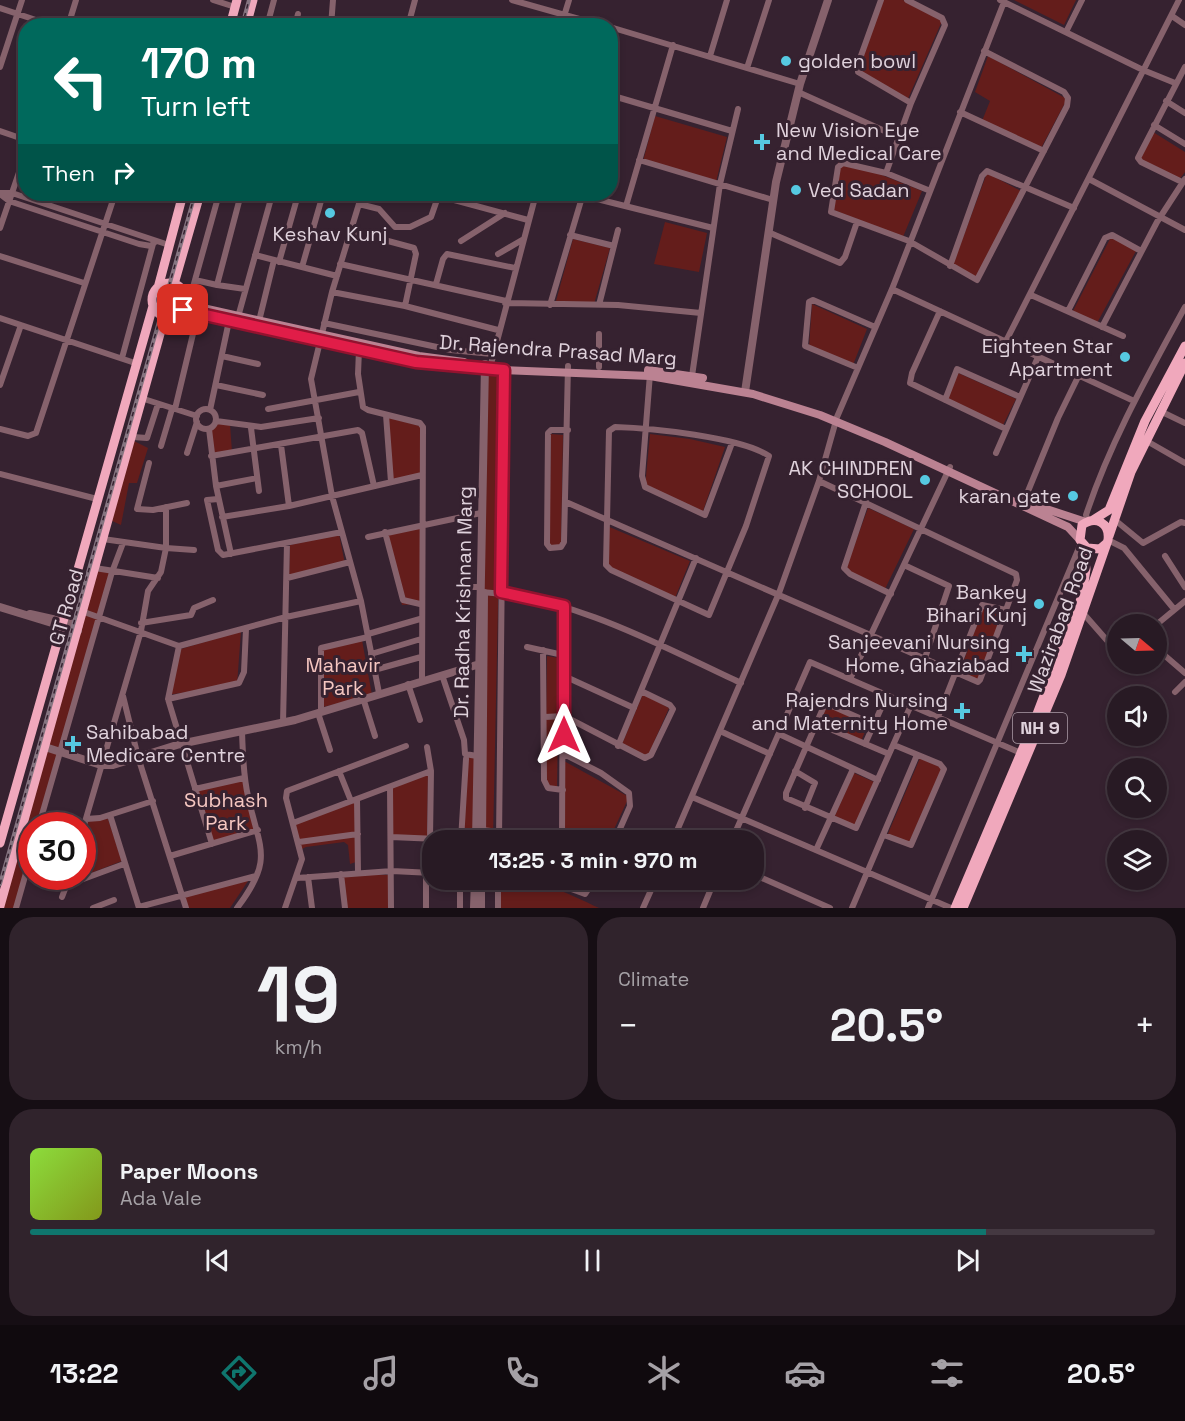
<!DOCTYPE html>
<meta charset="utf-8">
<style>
:root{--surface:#281a24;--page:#30232c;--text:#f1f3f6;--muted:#a5a1a6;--line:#443841;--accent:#0f766e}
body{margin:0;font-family:"Space Grotesk",sans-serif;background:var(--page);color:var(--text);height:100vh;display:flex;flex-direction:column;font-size:22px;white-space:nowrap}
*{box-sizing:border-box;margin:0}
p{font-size:20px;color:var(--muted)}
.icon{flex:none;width:33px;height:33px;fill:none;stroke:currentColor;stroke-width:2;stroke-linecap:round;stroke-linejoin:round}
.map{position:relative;height:908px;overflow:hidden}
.details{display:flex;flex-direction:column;gap:9px;padding:9px;background:#160e14;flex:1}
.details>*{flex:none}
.top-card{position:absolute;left:18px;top:18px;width:600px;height:183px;border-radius:24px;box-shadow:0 3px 9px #0003,0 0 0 2px var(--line);background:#00695c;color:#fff;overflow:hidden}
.needle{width:39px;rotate:109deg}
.buttons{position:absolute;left:1107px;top:614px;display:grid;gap:12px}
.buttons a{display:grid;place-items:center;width:60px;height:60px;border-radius:50%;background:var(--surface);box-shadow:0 3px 9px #0003,0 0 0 2px var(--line);font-size:30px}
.speed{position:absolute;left:18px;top:812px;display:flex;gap:12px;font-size:30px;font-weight:700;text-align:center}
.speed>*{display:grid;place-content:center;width:78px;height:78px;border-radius:50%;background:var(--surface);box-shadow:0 3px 9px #0003,0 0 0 2px var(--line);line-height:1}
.speed .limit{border:9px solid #d22;background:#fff;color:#111}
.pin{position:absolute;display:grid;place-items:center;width:51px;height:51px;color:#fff;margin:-26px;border-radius:12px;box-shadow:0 3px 9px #0006}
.me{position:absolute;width:66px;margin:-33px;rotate:0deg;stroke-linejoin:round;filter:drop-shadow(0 0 4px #0008)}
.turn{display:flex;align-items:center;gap:21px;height:126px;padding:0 24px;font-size:27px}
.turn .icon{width:78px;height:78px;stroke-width:2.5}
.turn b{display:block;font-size:42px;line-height:51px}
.then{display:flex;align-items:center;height:57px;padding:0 24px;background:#0003;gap:12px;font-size:22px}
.big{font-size:45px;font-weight:700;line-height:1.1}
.details .card{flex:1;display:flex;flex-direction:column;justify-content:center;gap:9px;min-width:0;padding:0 21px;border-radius:24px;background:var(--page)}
.details .dial{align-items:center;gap:0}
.dial b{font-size:78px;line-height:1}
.song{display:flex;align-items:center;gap:18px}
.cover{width:72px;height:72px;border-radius:9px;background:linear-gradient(135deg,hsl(90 70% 55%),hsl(70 70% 35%))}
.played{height:6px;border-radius:3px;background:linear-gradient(90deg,var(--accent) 85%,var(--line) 85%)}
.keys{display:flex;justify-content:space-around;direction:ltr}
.heat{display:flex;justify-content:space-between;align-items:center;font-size:33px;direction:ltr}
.details .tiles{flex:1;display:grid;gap:9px;grid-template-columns:1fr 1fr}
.card:last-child{grid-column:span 2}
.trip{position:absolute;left:422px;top:830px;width:342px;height:60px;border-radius:24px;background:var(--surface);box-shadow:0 3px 9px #0003,0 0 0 2px var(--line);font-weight:700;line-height:60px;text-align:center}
.tab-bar{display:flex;height:96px;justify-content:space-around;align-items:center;background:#100a0e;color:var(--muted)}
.tab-bar .icon{width:42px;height:42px}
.tab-bar .on{color:var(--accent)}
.tab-bar b{font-size:27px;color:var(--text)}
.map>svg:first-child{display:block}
</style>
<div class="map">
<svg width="1185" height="908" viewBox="0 0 1185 908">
<rect width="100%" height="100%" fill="#362230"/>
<path fill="#641d1b" d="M883,0h20l39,21 -35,80 -50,-29z
M1014,0h62l-12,25z
M988,56l79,43 -27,51 -58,-29 8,-20 -15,-9z
M655,116l72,21 -11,45 -73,-21z
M1153,132l32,20v20l-7,9 -39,-22z
M839,158l83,33 -19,46 -72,-28z
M987,173l34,18 -45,87 -24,-11z
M665,222l42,11 -8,39 -45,-8z
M1111,237l25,14 -39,72 -24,-12z
M573,239l37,9 -16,56 -38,-3z
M812,304l55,25 -14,36 -44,-18z
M483,372l20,1 -10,467h-13z
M958,373l58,26 -13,26 -56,-25z
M387,417l33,9 1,49 -28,7z
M214,421l16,3 2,28 -21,4 -3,-25z
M551,434l12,1 -2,111 -12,-1z
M650,434l40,5 35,8 -23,67 -57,-27z
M132,440l16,8 -11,35h-8l-8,42 -11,-5z
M868,508l46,21 -29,60 -40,-18z
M423,525l-3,79 -18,1 -17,-73z
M607,526l83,35 -15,37 -68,-30z
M339,534l6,30 -56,15 1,-34z
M95,569l17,3 -73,253h-7l-1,28 -15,55h-16z
M984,605l19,7 -26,71 -18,-9z
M241,631l-4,54 -70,10 14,-46z
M362,640l10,55 -53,13 1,-60z
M547,656l12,2 -2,132 -12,-2z
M643,694l26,14 -22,50 -25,-14z
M827,706l41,19 -7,16 -42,-19z
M465,757h10l-1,83h-12z
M920,758l22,10 -34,77 -21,-9z
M564,761l65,36 -20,43h-38l-7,-3z
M428,772l-1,68h-38l1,-53z
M854,773l20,9 -21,47 -20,-9z
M244,779l12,50 -46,13 -16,-51z
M356,800v62l-6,2 -2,-19 -4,-3 -38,5 -4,2 -8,-24z
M108,819l14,42 -39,15v-40l4,-16z
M342,875h47v33h-42z
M250,878l-20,30h-42l-3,-11z
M498,879c41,0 65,12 101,29h-101z"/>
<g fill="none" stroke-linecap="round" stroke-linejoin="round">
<path stroke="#86626c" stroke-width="6" d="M213,0l22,7
M512,0l92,26
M881,0l-23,64v8l53,31
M1000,0l143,70 32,13
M0,8l54,18
M1172,16l13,9
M332,22l18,4
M68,26l8,-26
M267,26l7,-26
M295,26l3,-12
M331,26l2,-26
M408,26l7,-26
M561,26l8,-26
M610,27l190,57
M1066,32l16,-32
M710,56l17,-56
M0,67l22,-67
M747,68l22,-68
M798,92l100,45
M610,95l122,36
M1166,101l19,12
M960,112l84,39
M1154,125l31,19
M0,131l26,9
M639,160l134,40
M886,173l25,-70 34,-78 -3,-7 -35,-18
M1089,179l96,51
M1182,182l-41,-20 -3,-4 47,-91
M928,190l-42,-17 -43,-10 -5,4 -7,45 78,29 68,39 90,-174 1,-8 -4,-6 -80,-41
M0,193h12l157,52
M0,194l9,7 130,43 12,2 5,-5
M266,194l23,6
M362,194l-30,98 -21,87 21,117 29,105 18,92
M432,194l96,26
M577,194l136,34
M359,204l20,5 16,18h15l21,-10 8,-23
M626,206l47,-161
M0,228l26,-76
M351,231l63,17 2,6 -11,52
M768,232l72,31 5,-6 12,-35
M570,235l44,11
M461,241l44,-28
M498,254l24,-14
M255,255l82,21
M0,256l84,27
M279,262l17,-60
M340,264l166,37
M950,266l32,-90 5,-5 87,37
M302,267l21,-73
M195,280l22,5 24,-91
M436,284l7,-25 4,-5 68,14
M217,285l28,4
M892,289l242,112
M332,292l73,14 93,24
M1031,295l92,41
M505,303l113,2 83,8
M188,305l31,-111
M550,305l33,-111
M599,305l19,-75
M940,311l-28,62 -2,10 96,46
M1068,311l37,-73 7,-3 29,16
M238,317l34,-122
M0,318l135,45
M259,321l15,-61
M324,323l127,27 41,4
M1102,327l55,-105 28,-43
M1006,341l173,-341
M359,350l-1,24 5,33 5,3 52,13 3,4 -1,253
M222,356l36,8
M122,358l31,-114
M491,364l45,-170
M599,367v-33
M858,368l-53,-22 4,-44 4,-2 62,27
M650,374l-8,102 3,11 60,28 27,-72
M692,376l28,-192 18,-75
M0,385l21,-60
M216,385l47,10
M144,399l53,17
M945,400l12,-31 63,28
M175,409l23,-96
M268,409l91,-17
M196 419a10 10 0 1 1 20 0a10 10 0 1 1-20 0Z
M210,410l19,-89
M1160,411l25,12
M386,415l5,67
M216,421l45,6 58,-9
M615,427c35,1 126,10 154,29l-23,70 -37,89 -98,-45 -5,-5 3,-134z
M251,428l8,63
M0,429l28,7 8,-3 79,-239
M209,429l7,57 15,68
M568,430h-17l-3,3 -1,111 3,4 11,-1 3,-5 4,-176
M133,437l14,1 11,-34
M1145,440l40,23
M281,445l8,61
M161,446l11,-37
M187,453l10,-31
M996,453l42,-96
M211,456l147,-26 4,3 12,53
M149,463l-12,46 16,1 34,-7
M0,474l97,25
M216,486l41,-8
M218,499l-11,1 11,50 5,5 119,-23
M1024,501l34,-83 21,-43
M566,502l412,180 2,-2 37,-100 -1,-6 -197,-93
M866,502l-22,66 6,6 41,20
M222,517l67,-11 133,-31
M1115,520l28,23 38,-21 4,1
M1088,522l-2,-7c24,-73 62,-140 99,-208
M385,532l18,68 17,4
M368,537l113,-24
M103,539l63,9 28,2
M1108,540l16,8 50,61
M1165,556l20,31
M904,565l45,21 -24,72
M95,568l63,10
M287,578l63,-16
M469,587h11
M481,592c95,6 176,52 260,91
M84,612l95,34 107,-29 75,-16
M1083,613l35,40
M141,623l50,-8 3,-7 19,-8
M1156,625l29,-24
M368,634l52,-15
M179,646l-11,53 44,145
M527,647l36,8
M1156,648l29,25
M543,650l1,130 4,8 15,2
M371,654l50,-15
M374,670l47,-13
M442,675l22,65 1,14 12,2
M564,676l70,32
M850,679l100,-212
M408,684l12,36
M1175,692l10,-10
M123,696l15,61 48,151
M363,698l12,38
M168,699l71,-16 5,-11 2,-43
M321,712v-64l47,-11
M318,713l12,37
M545,717l19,-1 81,42 6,-3 22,-46 -3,-4 -29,-14
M938,717l44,-112 24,5
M283,723l4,-180
M816,723l73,31
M873,724l-41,-18h-8l-38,87v5l70,30 55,-123
M720,731l50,23
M779,734l99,46
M865,744l22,-49
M618,746l78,-188
M427,747l4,24 -1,67
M564,754l37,19 28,20 1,13 -15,34
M339,771l12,30
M795,771l20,12 -10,25
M390,787l1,121
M195,789l49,-11
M692,797l259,111
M357,799l1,73
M110,815l29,93
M86,819l14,-1 53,-17
M293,823l138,-52
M39,825l73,-253 11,-29
M483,830l77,10
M82,832l59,-201 7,-40 13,-19 5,-24v-41
M884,835l27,10 33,-76 -4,-5 -46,-19
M391,837l70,3
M461,840l5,-81
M499,840l5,-470
M562,840l1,-235
M673,840l106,-247 40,-112 18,-64 55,-128 112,-287
M732,840l78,-178 211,91
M299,842l59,-8
M816,850l37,-81
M170,856l88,-26
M341,874l4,34
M753,874l77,34
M308,877l4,31
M297,878l95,-7 40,2
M460,879v29
M544,879l41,15 10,-15
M67,885l57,-21
M62,897l8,-21
M139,907l117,-31
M16,908l16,-56
M93,908l21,-8
M237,908c38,-50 22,-59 11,-112 -5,-21 -5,-42 -6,-64
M285,908l17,-49 -16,-61 1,-7 119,-45
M426,908v-36
M498,908v-29
M643,908l13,-29
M703,908l12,-29
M852,908l65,-153
M928,908l153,-365"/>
<path stroke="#86626c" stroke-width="8" d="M745,392l31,-210 24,-98 28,-84
M0,607l78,24
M30,614l49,11
M45,747l56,18h12l67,-21 115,-24 188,-57
M476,840l9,-476
M482,840l2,-247
M474,908l1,-29
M481,908v-29"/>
<path stroke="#bb8292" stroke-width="8" d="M185,304l234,52 45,6
M183,310l233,52 40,6 194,8 103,18 67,21 65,27 183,85 12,13
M648,370l55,8
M1028,503l58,19"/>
<path stroke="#f0a8bc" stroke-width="9" d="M230,26l7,-26
M246,26l7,-26
M152 300a17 17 0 1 1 34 0a17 17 0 1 1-34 0Z
M174,284l26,-90
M158,288l25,-94
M1093,520l16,-10 36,-89 40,-75
M1109,536l22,-64 54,-109
M0,843l153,-537
M0,906l165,-590
M955,908l77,-181 50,-131 4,-27 -3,-23
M963,908l98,-233 47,-135c2,-17 -12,-25 -26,-15l-2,15 7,8 13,1 7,-6"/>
<g stroke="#867581" stroke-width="4">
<path id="rail" d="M242,26l7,-26
M0,884l195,-690"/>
</g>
<use href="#rail" stroke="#362230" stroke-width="1.5" stroke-dasharray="4.5" stroke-linecap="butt"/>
</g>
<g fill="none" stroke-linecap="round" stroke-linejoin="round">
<g stroke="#92132f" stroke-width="15">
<path id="route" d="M183,310l233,52 88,8 -3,222 63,14v129"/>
</g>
<use href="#route" stroke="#e11d48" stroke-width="10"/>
</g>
<g fill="#56c9e1" stroke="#362230" stroke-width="2">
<circle cx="786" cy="61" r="6"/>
<path d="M759 133h6v6h6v6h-6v6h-6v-6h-6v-6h6z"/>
<circle cx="796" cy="190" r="6"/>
<circle cx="330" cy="213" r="6"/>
<circle cx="1125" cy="357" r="6"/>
<circle cx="925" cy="480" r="6"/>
<circle cx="1073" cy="496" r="6"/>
<circle cx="1039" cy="604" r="6"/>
<path d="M1021 645h6v6h6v6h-6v6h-6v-6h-6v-6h6z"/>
<path d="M959 702h6v6h6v6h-6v6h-6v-6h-6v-6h6z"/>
<path d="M70 735h6v6h6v6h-6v6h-6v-6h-6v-6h6z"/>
</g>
<g text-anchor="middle" stroke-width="6" stroke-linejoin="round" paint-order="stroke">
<rect fill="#362230" stroke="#ad9da8" stroke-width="1.5" x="1013" y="713" width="54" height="30" rx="4.5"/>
<g font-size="18" font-weight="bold" fill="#e0d2dc">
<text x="1040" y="734">NH 9</text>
</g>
<g font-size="20" fill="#e0d2dc" stroke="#362230" text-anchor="end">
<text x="798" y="68" text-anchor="start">golden bowl</text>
<text x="776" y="137" text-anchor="start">New Vision Eye<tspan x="776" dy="23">and Medical Care</tspan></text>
<text x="808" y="197" text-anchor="start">Ved Sadan</text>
<text x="330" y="241" text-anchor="middle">Keshav Kunj</text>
<text x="1113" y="353">Eighteen Star<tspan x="1113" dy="23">Apartment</tspan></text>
<text x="913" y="475">AK CHINDREN<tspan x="913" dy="23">SCHOOL</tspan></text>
<text x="1061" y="503">karan gate</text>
<text x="1027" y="599">Bankey<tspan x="1027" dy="23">Bihari Kunj</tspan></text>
<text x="1010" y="649">Sanjeevani Nursing<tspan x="1010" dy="23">Home, Ghaziabad</tspan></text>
<text x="948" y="707">Rajendrs Nursing<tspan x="948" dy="23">and Maternity Home</tspan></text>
<text x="86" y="739" text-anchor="start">Sahibabad<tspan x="86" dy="23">Medicare Centre</tspan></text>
</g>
<g font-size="20" fill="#e0d2dc" stroke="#362230">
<text transform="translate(558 350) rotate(4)" y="7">Dr. Rajendra Prasad Marg</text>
<text transform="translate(463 602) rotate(-89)" y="7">Dr. Radha Krishnan Marg</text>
<text transform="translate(66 607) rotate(-74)" y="7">GT Road</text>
<text transform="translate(1060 620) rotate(-70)" y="7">Wazirabad Road</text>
</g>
<g font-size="20" fill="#f6c7c1" stroke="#362230">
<text x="343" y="672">Mahavir<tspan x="343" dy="23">Park</tspan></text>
<text x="226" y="807">Subhash<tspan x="226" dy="23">Park</tspan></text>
</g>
</g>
</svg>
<div class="buttons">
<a><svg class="needle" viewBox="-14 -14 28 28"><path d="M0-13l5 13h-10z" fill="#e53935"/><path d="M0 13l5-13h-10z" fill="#a5a1a6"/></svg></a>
<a><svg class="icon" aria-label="sound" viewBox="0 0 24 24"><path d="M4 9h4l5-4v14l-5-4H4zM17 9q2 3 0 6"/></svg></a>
<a><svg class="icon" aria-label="search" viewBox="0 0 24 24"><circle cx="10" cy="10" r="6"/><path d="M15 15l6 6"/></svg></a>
<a><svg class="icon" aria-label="layers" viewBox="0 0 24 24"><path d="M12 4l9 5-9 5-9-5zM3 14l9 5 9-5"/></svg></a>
</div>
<div class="speed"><div class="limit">30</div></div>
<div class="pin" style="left:183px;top:310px;background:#d93025"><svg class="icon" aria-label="arrive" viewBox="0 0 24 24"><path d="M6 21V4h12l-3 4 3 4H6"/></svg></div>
<svg class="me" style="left:564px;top:735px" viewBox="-20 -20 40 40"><path d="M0-17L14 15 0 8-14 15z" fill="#e11d48" stroke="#fff" stroke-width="4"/></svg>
<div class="trip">13:25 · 3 min · 970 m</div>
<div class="top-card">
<div class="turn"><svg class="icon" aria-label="left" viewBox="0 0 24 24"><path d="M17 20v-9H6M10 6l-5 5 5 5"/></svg><div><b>170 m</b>Turn left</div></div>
<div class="then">Then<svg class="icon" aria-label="right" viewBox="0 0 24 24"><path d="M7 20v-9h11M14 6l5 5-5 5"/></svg></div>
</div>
</div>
<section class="details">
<div class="tiles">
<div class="card dial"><b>19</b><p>km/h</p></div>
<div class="card"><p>Climate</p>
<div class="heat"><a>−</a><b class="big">20.5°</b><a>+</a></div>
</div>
<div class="card">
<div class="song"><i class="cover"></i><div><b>Paper Moons</b><p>Ada Vale</p></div></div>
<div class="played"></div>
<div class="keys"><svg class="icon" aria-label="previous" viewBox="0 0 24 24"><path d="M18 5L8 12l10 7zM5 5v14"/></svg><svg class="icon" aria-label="pause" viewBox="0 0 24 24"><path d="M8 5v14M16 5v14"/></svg><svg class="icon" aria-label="next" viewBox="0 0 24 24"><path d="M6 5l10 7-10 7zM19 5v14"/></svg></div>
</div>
</div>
</section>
<nav class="tab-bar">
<b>13:22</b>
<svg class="icon on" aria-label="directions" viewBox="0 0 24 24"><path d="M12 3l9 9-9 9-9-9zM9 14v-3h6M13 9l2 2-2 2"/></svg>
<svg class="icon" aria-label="music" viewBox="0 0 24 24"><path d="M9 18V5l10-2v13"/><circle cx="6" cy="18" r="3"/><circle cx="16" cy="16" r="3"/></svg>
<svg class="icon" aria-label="phone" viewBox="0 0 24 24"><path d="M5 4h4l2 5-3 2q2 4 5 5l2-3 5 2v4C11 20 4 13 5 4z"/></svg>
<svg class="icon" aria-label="climate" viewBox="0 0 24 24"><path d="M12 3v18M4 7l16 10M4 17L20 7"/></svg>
<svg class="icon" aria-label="car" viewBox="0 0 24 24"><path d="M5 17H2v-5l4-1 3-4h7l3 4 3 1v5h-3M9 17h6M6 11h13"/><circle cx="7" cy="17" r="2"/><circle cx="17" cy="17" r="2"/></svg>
<svg class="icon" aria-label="filters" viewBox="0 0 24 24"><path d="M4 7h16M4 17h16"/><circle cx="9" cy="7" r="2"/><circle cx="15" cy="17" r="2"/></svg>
<b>20.5°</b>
</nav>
